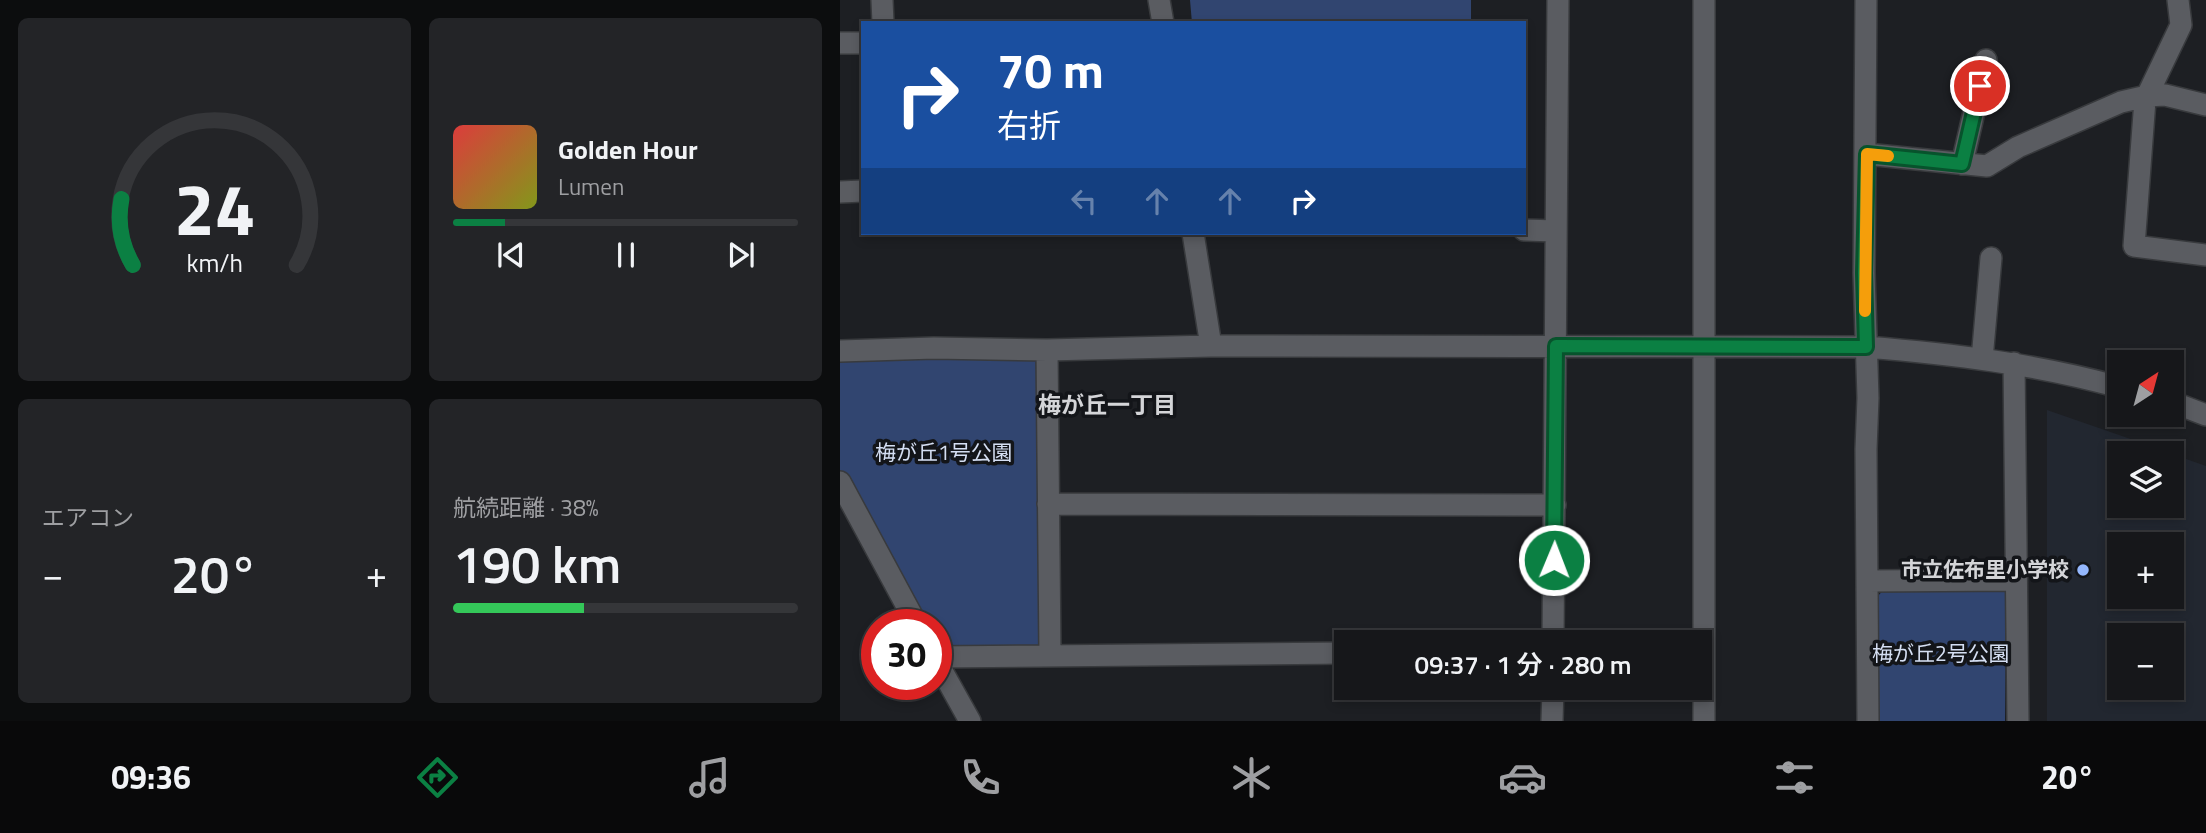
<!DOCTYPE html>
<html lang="ja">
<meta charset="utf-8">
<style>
:root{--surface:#16171a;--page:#232427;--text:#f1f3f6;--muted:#9e9fa2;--line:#353639;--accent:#0b8043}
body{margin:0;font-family:"Titillium Web","Noto Sans JP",sans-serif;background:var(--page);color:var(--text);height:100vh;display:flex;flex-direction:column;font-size:26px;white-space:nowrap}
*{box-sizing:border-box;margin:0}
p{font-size:23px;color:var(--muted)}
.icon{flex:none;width:38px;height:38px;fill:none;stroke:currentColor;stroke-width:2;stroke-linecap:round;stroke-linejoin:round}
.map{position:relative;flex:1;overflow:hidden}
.drawer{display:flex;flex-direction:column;gap:18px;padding:18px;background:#0c0d0e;width:840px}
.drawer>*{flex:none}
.guide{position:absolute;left:21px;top:21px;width:665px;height:214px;border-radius:0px;box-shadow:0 4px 10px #0003,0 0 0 2px var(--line);background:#1a4fa0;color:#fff;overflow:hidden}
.needle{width:46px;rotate:36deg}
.controls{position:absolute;left:1267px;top:350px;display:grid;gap:14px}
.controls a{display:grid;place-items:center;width:77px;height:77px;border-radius:0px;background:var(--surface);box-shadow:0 4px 10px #0003,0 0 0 2px var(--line);font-size:35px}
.speed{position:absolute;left:21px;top:609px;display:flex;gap:14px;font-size:35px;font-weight:700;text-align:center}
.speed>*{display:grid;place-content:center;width:91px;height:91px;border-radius:50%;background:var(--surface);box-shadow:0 4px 10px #0003,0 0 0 2px var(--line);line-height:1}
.speed .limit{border:10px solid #d22;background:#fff;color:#111}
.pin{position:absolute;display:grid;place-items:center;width:60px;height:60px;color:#fff;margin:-30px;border:4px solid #fff;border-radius:50%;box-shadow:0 2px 7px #0007}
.me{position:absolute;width:77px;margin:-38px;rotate:1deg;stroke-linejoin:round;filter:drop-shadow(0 0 5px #0008)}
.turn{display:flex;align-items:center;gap:24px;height:147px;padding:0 21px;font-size:32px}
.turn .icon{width:91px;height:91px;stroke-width:2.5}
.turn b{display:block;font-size:49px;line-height:60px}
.lanes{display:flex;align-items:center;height:66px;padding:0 21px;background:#0003;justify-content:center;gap:35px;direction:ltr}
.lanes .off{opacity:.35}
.big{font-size:52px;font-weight:600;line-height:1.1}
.drawer .tile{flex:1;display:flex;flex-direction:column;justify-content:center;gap:10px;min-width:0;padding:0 24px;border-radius:10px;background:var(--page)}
.drawer .dial{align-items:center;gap:0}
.dial svg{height:182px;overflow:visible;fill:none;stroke:var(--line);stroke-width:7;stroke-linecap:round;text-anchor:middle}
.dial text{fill:var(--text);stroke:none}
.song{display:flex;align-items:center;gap:21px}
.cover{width:84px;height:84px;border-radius:10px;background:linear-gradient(135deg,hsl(0 70% 55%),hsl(70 70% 35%))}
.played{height:7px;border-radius:4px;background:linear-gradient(90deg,var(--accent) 15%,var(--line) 15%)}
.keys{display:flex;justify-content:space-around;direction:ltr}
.heat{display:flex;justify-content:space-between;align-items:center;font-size:38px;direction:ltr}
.charge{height:10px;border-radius:5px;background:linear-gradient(90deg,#34c759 38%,var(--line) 0)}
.drawer .tiles{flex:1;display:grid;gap:18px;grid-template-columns:repeat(2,1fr)}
.trip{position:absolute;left:494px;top:630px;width:378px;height:70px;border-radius:0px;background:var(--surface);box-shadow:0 4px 10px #0003,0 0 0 2px var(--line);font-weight:600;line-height:70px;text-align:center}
.dock{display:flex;height:112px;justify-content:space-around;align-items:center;background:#09090a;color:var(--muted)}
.dock .icon{width:49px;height:49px}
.dock .on{color:var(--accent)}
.dock b{font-size:32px;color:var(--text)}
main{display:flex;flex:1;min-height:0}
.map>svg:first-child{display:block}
</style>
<main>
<section class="drawer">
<div class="tiles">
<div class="tile dial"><svg viewBox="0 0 100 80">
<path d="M14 69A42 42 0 1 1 86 69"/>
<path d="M14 69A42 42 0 0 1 9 40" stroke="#0b8043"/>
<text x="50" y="56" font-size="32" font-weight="700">24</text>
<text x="50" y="72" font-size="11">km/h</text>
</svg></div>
<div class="tile">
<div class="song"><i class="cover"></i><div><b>Golden Hour</b><p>Lumen</p></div></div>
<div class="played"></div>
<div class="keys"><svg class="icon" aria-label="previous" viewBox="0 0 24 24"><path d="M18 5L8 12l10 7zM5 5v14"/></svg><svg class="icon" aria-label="pause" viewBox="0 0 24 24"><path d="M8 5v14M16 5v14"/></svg><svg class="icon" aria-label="next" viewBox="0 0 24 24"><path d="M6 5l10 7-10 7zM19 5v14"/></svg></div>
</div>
<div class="tile"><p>エアコン</p>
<div class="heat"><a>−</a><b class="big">20°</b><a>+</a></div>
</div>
<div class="tile"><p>航続距離 · 38%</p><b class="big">190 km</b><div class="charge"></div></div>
</div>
</section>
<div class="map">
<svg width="1366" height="721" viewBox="0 0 1366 721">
<rect width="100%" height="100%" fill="#1d1f23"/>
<path fill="#222730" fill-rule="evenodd" d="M1207,410l124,43h-52v53h53v-52l34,12v255h-159zM1279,544h53v53h-53zM1279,635h53v53h-53z"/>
<path fill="#314570" d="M350,0h281v23h-279z
M207,350l3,305 -114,2v-32h-19l-77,-143v-131z
M1159,587l7,6 -1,128h-128l1,-125 7,-8z"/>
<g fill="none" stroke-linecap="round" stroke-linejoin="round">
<g stroke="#383a3d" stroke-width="24">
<path id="minor" d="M42,0l1,23
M319,0l4,23
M1026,0l-2,273 4,125 -2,51 2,272
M1338,0l3,25 -36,75 -11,146 72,9
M0,43h23
M1026,154l121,12 31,-19 103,-45 26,-6 18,-1 41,10
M1122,164l24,-104
M0,192l23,-1
M684,230l32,1
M353,233l18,113
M207,350l3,305
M0,351l94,-3 113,2 164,-4 655,1c86,7 170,17 253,40
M1142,359l9,-101
M1174,363l4,358
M1332,402l34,13
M0,482l77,143
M208,504l507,1
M1027,581l149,-1
M713,642l5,-642
M96,657l410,-4
M96,660l34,61
M712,721l1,-33
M864,721v-721"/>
</g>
<use href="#minor" stroke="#5a5c61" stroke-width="21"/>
</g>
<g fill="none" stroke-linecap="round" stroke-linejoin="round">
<g stroke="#07532c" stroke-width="18">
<path id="route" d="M714,560l2,-214 310,1 -2,-74 3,-119 95,10 18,-78"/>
</g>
<use href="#route" stroke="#0b8043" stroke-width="12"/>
<path stroke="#f59e0b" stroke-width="12" d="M1025,311l2,-157 21,2"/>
</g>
<circle fill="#94b7fd" stroke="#131519" stroke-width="2.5" cx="1243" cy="570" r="7"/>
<g text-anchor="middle" stroke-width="7" stroke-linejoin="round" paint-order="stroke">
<g font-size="21" fill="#d5dff3" stroke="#131519">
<text x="104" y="460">梅が丘1号公園</text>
<text x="1101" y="661">梅が丘2号公園</text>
</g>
<g font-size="21" font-weight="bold" fill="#d4d5d8" stroke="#131519" text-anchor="end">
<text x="1229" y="577">市立佐布里小学校</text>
</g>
<g font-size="23" font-weight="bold" fill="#d4d5d8" stroke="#131519">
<text x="267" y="413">梅が丘一丁目</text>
</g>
</g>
</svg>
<div class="controls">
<a><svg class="needle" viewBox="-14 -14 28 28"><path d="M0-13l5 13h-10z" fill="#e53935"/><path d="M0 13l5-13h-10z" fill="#9e9fa2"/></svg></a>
<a><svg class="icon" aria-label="layers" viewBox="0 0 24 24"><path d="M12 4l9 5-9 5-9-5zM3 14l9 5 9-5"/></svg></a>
<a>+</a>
<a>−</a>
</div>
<div class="speed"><div class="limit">30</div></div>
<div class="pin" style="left:1140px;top:86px;background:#d93025"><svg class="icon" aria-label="arrive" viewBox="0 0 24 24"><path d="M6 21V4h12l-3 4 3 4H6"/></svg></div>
<svg class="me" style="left:714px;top:560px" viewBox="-20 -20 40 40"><circle r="17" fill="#0b8043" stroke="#fff" stroke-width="3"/><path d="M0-11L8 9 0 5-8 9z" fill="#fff"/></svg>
<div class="trip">09:37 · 1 分 · 280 m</div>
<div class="guide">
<div class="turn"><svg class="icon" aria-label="right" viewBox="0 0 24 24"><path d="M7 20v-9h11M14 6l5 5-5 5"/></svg><div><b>70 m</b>右折</div></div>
<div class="lanes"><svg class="icon off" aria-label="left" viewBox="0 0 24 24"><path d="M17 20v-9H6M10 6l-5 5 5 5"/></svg><svg class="icon off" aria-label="ahead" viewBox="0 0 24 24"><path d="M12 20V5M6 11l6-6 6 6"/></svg><svg class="icon off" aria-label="ahead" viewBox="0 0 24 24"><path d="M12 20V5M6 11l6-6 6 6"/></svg><svg class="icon" aria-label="right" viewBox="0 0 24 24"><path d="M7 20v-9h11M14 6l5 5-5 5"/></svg></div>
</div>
</div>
</main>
<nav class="dock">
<b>09:36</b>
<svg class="icon on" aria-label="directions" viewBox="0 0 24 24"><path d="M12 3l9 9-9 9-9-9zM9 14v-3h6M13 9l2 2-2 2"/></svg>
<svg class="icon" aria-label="music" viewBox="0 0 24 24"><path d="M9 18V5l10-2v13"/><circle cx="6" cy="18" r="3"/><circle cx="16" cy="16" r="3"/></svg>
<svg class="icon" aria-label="phone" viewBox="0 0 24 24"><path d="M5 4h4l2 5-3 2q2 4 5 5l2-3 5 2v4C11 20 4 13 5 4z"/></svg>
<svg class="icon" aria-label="climate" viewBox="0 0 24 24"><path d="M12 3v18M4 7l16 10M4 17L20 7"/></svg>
<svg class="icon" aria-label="car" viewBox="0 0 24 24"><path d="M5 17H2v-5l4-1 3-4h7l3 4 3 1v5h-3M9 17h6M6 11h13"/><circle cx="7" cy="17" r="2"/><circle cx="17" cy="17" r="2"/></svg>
<svg class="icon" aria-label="filters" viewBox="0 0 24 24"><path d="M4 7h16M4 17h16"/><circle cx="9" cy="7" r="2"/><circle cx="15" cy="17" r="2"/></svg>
<b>20°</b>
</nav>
